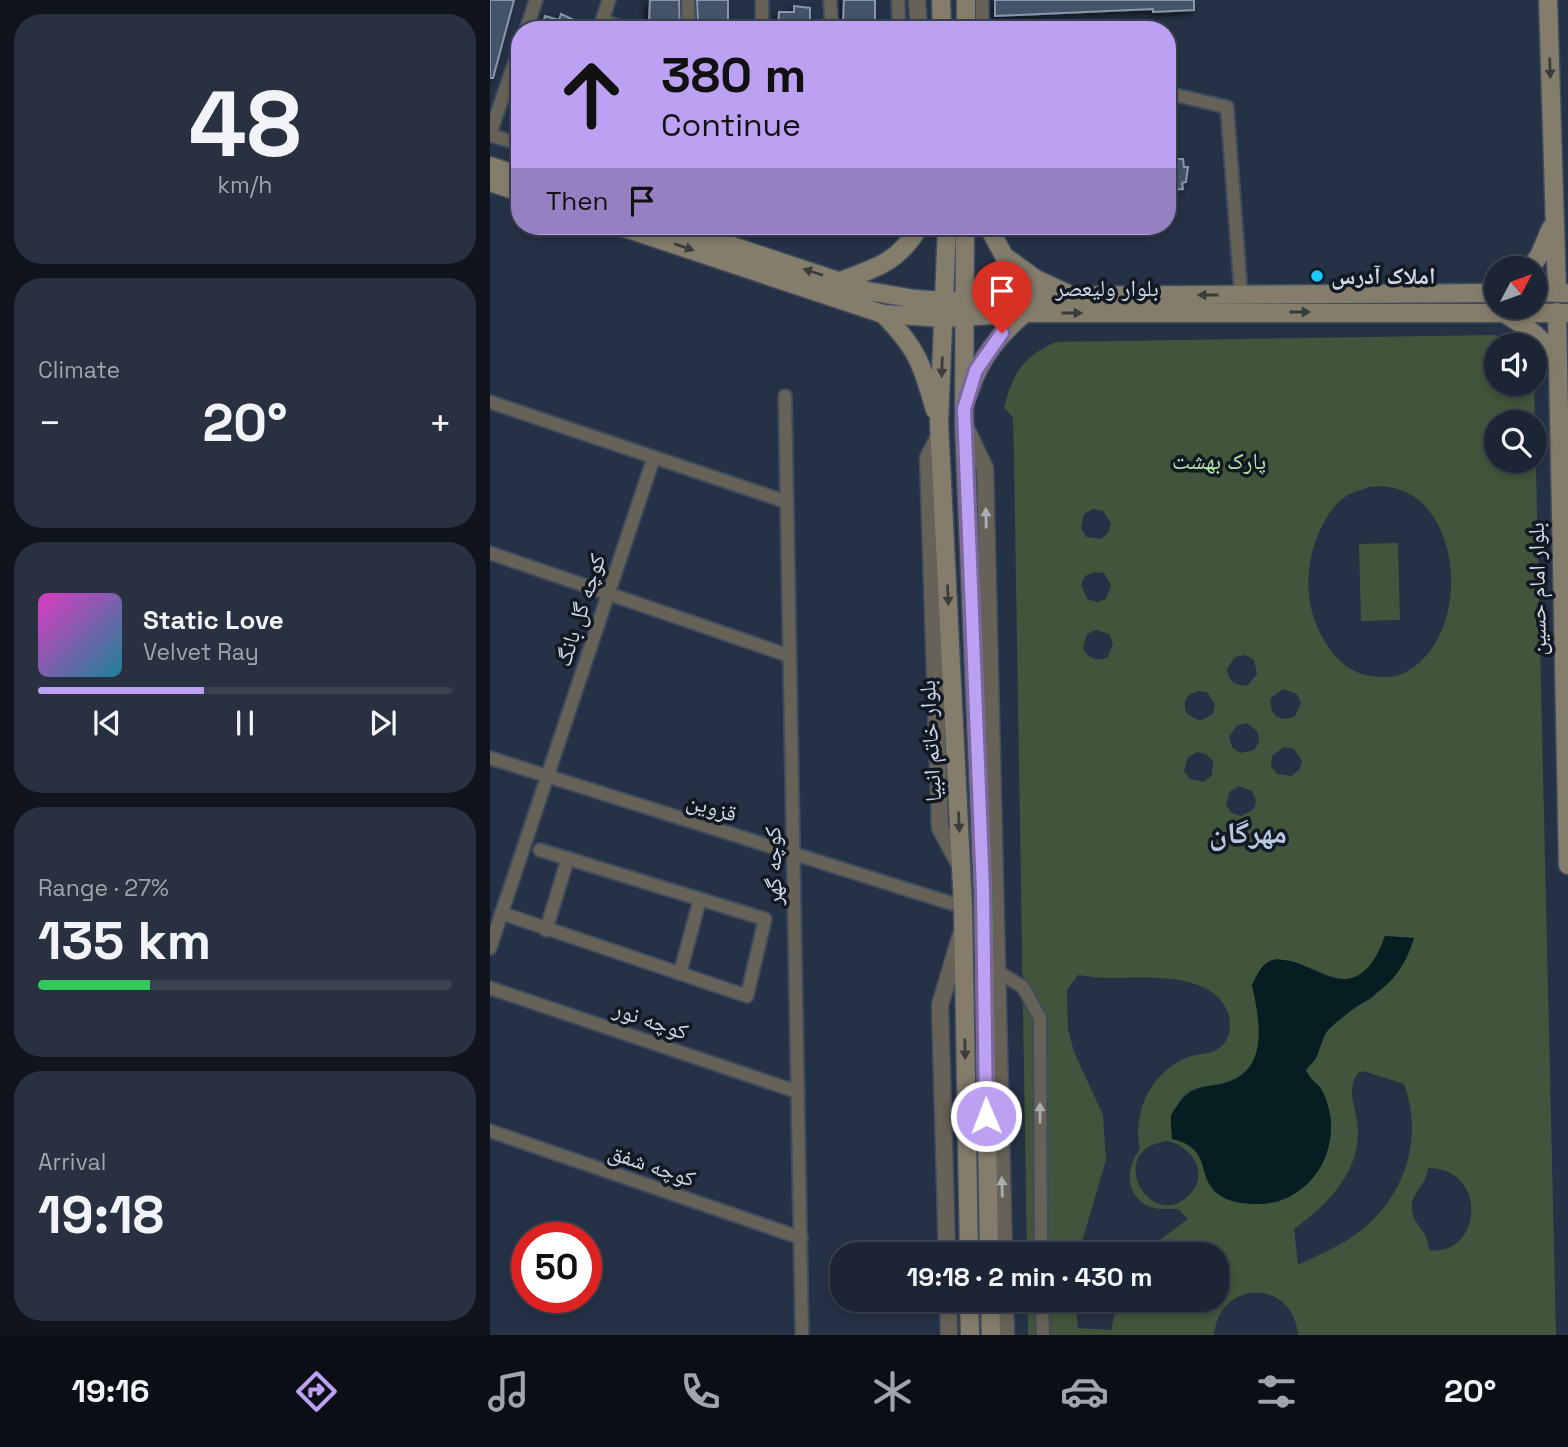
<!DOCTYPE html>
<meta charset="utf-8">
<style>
:root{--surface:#1c2534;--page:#293140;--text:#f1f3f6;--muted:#a0a5ac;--line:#3a424f;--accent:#bca0f2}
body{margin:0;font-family:"Space Grotesk","Noto Naskh Arabic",sans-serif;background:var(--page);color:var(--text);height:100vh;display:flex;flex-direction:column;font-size:26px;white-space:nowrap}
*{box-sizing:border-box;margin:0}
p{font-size:23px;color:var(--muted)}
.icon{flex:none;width:38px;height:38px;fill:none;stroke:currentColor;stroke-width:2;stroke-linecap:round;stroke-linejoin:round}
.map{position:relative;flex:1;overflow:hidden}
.panel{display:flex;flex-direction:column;gap:14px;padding:14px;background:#0f141d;width:490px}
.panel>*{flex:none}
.guide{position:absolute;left:21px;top:21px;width:665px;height:214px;border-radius:28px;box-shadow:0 4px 10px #0003,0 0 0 2px var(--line);background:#bca0f2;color:#111;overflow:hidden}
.needle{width:46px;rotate:49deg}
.fabs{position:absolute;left:994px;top:256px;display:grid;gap:14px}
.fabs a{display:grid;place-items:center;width:63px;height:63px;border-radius:50%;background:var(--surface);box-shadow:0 4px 10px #0003,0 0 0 2px var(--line);font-size:35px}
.speed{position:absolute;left:21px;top:1222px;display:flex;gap:14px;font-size:35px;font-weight:700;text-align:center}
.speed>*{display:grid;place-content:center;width:91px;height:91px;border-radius:50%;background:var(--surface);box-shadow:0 4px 10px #0003,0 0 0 2px var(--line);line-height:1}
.speed .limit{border:10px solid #d22;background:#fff;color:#111}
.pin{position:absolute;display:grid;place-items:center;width:60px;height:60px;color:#fff;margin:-72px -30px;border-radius:50% 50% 50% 0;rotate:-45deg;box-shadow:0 0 7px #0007}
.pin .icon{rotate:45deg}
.me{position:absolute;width:77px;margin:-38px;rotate:359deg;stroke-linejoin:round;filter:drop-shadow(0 0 5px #0008)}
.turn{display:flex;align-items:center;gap:24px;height:147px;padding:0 35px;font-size:32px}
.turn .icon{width:91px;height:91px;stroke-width:2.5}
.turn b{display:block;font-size:49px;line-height:60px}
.then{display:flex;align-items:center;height:66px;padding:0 35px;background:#0003;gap:14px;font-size:26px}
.big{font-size:52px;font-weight:700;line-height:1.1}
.panel .tile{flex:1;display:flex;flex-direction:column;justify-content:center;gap:10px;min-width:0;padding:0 24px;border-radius:28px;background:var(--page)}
.panel .dial{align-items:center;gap:0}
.dial b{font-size:91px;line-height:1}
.song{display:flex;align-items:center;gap:21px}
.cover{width:84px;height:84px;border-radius:10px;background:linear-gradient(135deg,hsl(310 70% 55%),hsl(190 70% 35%))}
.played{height:7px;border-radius:4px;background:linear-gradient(90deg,var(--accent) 40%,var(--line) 40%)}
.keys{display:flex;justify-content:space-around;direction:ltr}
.heat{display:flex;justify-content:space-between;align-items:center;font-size:38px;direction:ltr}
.charge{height:10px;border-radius:5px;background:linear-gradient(90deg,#34c759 27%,var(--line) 0)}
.trip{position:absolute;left:340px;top:1242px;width:399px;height:70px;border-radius:28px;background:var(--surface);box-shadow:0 4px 10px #0003,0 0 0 2px var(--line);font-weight:700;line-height:70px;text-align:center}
.tabs{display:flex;height:112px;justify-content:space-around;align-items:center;background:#0b0f15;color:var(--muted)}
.tabs .icon{width:49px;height:49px}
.tabs .on{color:var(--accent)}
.tabs b{font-size:32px;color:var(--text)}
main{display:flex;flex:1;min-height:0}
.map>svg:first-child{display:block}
</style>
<main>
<section class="panel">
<div class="tile dial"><b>48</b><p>km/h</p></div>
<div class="tile"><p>Climate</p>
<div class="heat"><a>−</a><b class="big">20°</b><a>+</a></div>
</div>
<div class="tile">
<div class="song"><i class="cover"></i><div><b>Static Love</b><p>Velvet Ray</p></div></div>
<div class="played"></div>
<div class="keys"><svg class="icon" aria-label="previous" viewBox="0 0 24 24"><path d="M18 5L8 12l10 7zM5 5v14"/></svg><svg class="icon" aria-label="pause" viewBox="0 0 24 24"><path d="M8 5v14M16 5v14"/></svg><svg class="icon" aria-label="next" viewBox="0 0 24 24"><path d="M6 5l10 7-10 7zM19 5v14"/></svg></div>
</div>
<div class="tile"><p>Range · 27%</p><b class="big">135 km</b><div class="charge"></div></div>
<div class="tile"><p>Arrival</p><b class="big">19:18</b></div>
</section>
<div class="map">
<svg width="1078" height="1335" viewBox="0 0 1078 1335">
<defs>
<filter id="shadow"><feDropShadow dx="-3.5" dy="3.5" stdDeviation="3.5" flood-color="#0009"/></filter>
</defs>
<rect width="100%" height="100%" fill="#253145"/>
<path fill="#40553b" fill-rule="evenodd" d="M1004,335l21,10h-19v38h38l22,952h-258c-4,-56 -78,-57 -84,0h-186v-35h47l3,28 33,2 7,-30h98v-45h-70l15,-16 27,-20 -10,-10c-17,0 -32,2 -43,-14 -7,-11 -7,-24 -1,-36 1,-3 4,-6 5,-9 1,-5 -1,-11 -1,-16 0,-15 4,-33 13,-46 9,-14 25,-28 41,-32 12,-3 21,-2 30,-10 8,-8 9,-20 7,-30 -13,-46 -85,-38 -119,-38 -11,0 -22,-2 -32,-3l-11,15 1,39 6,23 29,63 3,45 -28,95h-51l-13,-798 -1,-39 -9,-11c10,-35 18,-50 52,-65zM1006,422h39v38h-39zM879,487c87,-11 107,126 50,176 -10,8 -20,14 -33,14 -20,0 -34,-4 -48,-18 -34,-37 -38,-89 -16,-133 6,-11 12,-22 23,-29 7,-5 16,-7 24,-10zM603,509l10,2 8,12 -3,10 -7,6 -15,-2 -5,-9 3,-14zM604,572l10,1 7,12 -5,14 -9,3 -10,-3 -6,-14 4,-9zM606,630l13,4 4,9 -5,14c-11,5 -20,2 -25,-9l4,-14zM755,655l9,5 3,14 -9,11c-12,2 -20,-4 -21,-16l8,-12zM793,689l14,5 4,9 -6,13c-15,8 -27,-2 -24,-18zM708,691l9,1 8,12 -2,10 -13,7 -13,-7c-5,-11 -1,-20 11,-23zM757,723l11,9 1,10 -5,8 -14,3 -8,-6 -3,-10 8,-12zM794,747l10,2 8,12 -3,9 -8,6 -14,-2 -6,-8 1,-10zM707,752l9,2 7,7 -1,14 -8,7 -14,-3 -6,-8 4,-14zM749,786l13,5 4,9 -2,9 -13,7 -9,-3 -6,-8 4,-14zM895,936l29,2 -9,23 -33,37 -18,10 -27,22 -12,30 -9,10 22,36 3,15 -1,18 -39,57 -13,6 -15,2 -29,-2 -28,-23c-2,-22 -12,-35 -34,-41 2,-9 1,-23 5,-32 10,-23 34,-18 52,-25 41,-14 30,-65 23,-96l24,-26c52,5 80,54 109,-23zM873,1071l41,13c20,54 1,113 -45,148 -18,14 -41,23 -61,33l-4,-36c36,-26 70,-61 63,-109 -3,-17 -10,-32 1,-47zM678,1141c24,6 42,32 22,53 -39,42 -88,-46 -22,-53zM938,1168c61,0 54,89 1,82 -1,-21 -15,-23 -17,-40 -2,-17 15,-25 16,-42z
M908,543l2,77 -39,1 -2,-77z"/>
<path fill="#061d21" d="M895,936l29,2c-17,56 -47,55 -84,90 -8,7 -9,20 -14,30 -3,4 -7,7 -10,12 3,9 8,10 13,16 7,8 11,26 12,36 2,47 -32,84 -79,82 -11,-1 -22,-2 -31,-8 -27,-17 -6,-47 -49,-57 0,-7 -2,-16 -1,-23 1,-4 6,-10 9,-14 17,-20 27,-13 49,-20 41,-14 30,-66 23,-97 4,-8 8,-18 16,-23 5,-3 10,-3 16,-2 18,2 30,12 46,17 31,10 46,-16 55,-41z"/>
<path fill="#455268" stroke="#8795ad" stroke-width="2" filter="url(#shadow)" d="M0,0h24l-21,78h-3z
M160,0h29l1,28h-18l1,-7 -14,1z
M207,0h31v30h-19l1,-7 -12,1z
M354,0h31v27h-18v-7l-14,1z
M505,0h199v10l-41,2v-3l-158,7z
M304,6l16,2v22h-32l1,-18h15z
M71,14l15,7 -1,4 8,2v3h-42l4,-14 14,4z
M677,159h16l1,8h4l-2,15 -4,1 1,6 -16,1z"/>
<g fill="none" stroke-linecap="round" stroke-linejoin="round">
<g stroke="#404c5e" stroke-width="16">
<path id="minor" d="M198,0l1,30
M272,0v30
M340,0l2,30
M408,0l1,30
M492,0v30
M112,20l25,10
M36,30l10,-30
M109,30l10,-30
M677,93l60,14 14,187
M0,134l30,-87
M0,135l30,9
M295,396l17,939
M0,402l297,100
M0,553l300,103
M0,758l473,149
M11,913l246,83 18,-77 -225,-69
M56,930l22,-72
M0,948l164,-491
M505,970l28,17 17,31 1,237
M190,973l20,-74
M0,988l308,104
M0,1131l311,107
M552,1300l1,35"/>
</g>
<g stroke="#404c5e" stroke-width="19">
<path id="tertiary" d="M427,0l2,30
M475,426l20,42 19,787
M450,434l-12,24 12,370 21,39
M457,1255l-7,-250 21,-71
M458,1300l1,35
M515,1300l1,35"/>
</g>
<g stroke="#404c5e" stroke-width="21">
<path id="secondary" d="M451,0l1,30
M1058,0l9,292
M476,30v-30
M0,166l30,10
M0,182l30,10
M129,226l264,88 61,4 81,-5h543
M182,226l196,65 47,8 30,2 81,-5 470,-3
M457,226l-8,197 24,484 6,348
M475,226l-1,198 19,467 6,364
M498,226l16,30 32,23 32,15
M1040,268l9,-12 12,-28
M350,281c39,-14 58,-19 80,-55
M1045,292l31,1
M1012,312c23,14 44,26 55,52
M1067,312l11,553
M393,314c34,34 39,50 52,96
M479,392c11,-34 29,-56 56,-79
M479,1300l1,35
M500,1300l1,35"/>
</g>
<use href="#minor" stroke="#676257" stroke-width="12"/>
<use href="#tertiary" stroke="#676257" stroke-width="16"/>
<use href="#secondary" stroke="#847d6c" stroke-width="18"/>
</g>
<defs><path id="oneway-solid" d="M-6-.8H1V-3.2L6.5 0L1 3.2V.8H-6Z" transform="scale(1.75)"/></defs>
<g fill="#3b3c3c">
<use href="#oneway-solid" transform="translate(1060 68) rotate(88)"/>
<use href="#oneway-solid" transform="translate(194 247) rotate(19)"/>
<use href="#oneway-solid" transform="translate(323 272) rotate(-162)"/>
<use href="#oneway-solid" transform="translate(718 295) rotate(180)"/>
<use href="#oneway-solid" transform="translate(810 312)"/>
<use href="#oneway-solid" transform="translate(582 313)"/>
<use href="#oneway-solid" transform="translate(452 367) rotate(92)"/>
<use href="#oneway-solid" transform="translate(458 595) rotate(87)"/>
<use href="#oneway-solid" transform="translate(469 822) rotate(87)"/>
<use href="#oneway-solid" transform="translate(475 1049) rotate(89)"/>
</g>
<g fill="#abaeb3">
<use href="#oneway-solid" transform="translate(496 518) rotate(-91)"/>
<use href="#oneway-solid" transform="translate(550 1113) rotate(-90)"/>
<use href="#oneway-solid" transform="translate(512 1187) rotate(-92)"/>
</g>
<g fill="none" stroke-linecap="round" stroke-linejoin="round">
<g stroke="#7a689d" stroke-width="18">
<path id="route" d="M496,1116l-3,-225 -19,-482 12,-39 26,-37"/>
</g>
<use href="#route" stroke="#bca0f2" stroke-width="12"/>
</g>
<circle fill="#1ec9fd" stroke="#131922" stroke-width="2.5" cx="827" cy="276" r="7"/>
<g text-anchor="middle" stroke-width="7" stroke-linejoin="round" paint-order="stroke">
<g font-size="23" font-weight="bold" fill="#cfd7e4" stroke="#131922" text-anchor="start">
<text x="841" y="284">املاک آدرس</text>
</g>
<g font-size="23" fill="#cfd7e4" stroke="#131922">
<text x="617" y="296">بلوار ولیعصر</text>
<text transform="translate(1047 589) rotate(-91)" y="8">بلوار امام حسین</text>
<text transform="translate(90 610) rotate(-72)" y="8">کوچه گل بانگ</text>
<text transform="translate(440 741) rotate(-93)" y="8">بلوار خاتم انبیا</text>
<text transform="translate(222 807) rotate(17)" y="8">قزوین</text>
<text transform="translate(283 866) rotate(-91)" y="8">کوچه گهر</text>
<text transform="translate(161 1020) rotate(19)" y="8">کوچه نور</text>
<text transform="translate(162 1165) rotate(19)" y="8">کوچه شفق</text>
</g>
<g font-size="23" fill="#b6ebaa" stroke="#131922">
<text x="729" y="469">پارک بهشت</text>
</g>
<g font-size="30" font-weight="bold" fill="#b7c7e0" stroke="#131922">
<text x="758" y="843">مهرگان</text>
</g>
</g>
</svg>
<div class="fabs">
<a><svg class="needle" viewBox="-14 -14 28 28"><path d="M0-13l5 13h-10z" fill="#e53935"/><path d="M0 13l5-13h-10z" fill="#a0a5ac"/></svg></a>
<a><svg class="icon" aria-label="sound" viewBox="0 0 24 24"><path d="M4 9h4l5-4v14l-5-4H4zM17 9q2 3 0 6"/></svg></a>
<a><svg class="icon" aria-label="search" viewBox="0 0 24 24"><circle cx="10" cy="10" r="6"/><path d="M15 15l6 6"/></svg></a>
</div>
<div class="speed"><div class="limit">50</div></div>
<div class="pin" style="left:512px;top:333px;background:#d93025"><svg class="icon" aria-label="arrive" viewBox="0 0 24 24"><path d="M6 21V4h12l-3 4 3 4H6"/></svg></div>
<svg class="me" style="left:496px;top:1116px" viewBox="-20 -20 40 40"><circle r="17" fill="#bca0f2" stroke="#fff" stroke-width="3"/><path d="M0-11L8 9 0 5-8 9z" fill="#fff"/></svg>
<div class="trip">19:18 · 2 min · 430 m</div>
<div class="guide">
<div class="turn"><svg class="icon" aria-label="ahead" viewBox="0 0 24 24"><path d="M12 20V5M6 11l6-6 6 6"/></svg><div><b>380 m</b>Continue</div></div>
<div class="then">Then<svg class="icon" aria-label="arrive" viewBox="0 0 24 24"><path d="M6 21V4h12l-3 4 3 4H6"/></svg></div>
</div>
</div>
</main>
<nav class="tabs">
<b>19:16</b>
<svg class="icon on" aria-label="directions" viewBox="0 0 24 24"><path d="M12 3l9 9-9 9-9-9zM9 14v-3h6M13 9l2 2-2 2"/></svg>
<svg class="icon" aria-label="music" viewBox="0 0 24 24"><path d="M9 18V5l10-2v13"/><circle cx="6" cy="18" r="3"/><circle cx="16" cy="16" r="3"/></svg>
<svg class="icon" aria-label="phone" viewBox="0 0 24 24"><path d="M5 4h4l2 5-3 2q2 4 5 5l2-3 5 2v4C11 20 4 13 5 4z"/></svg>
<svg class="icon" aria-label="climate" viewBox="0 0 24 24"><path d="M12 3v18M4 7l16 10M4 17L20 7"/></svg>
<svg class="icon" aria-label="car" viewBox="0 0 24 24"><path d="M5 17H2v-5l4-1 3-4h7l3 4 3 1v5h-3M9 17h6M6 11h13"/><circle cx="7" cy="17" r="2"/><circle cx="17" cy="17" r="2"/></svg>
<svg class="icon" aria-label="filters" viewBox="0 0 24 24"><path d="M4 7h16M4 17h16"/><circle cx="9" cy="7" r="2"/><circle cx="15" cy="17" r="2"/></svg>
<b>20°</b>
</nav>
